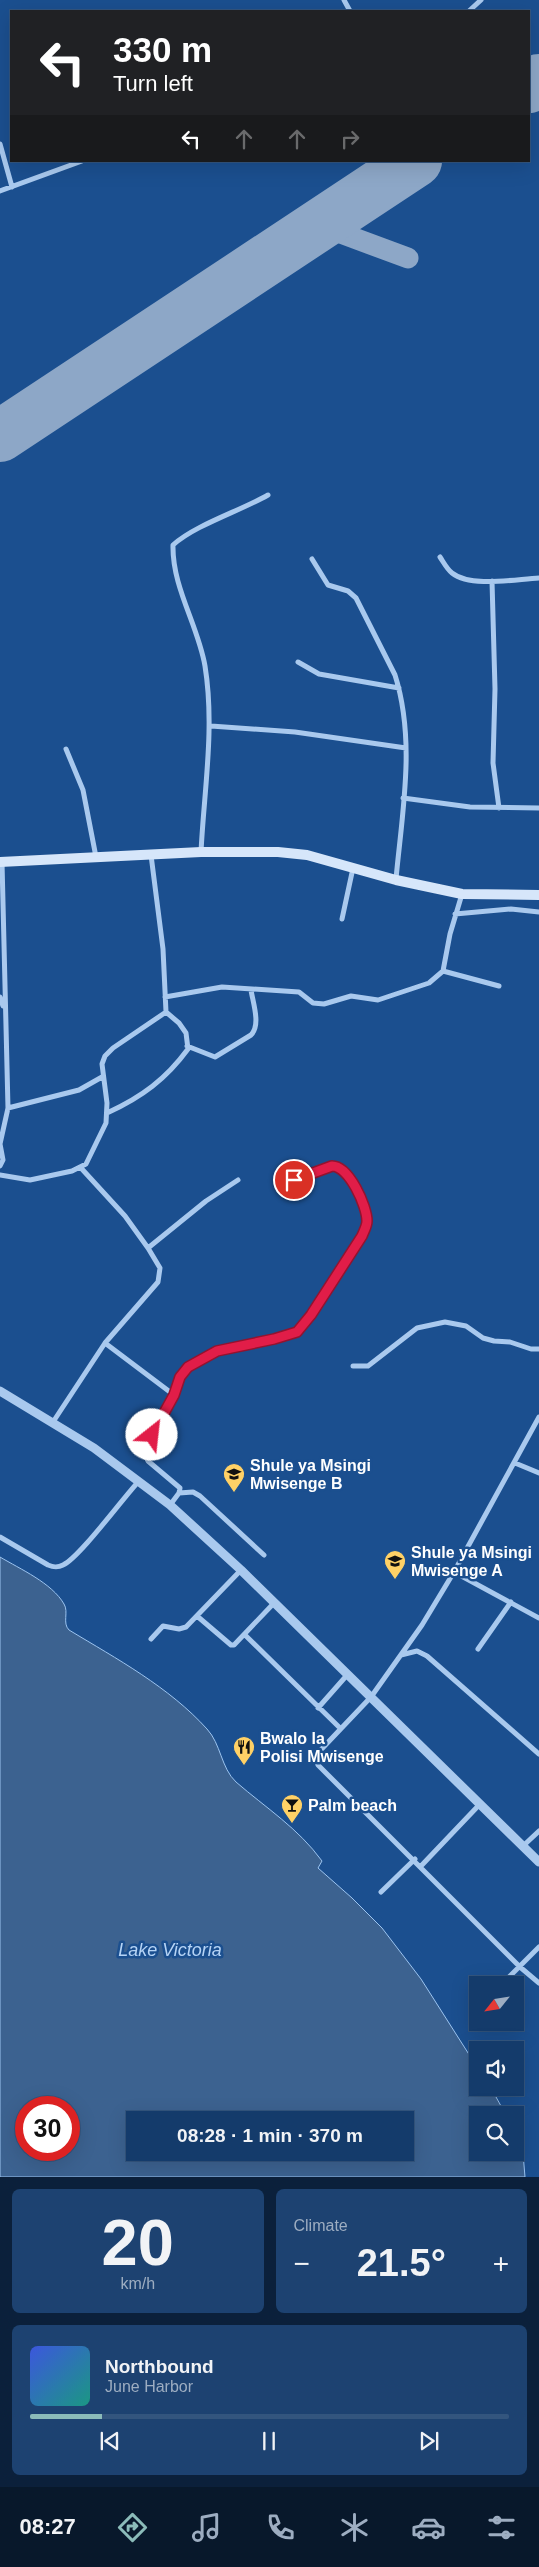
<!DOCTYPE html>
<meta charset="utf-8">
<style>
:root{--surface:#143b6b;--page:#1d4271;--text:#f1f3f6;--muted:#9dadc1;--line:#33557e;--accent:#8bbbb9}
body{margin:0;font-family:Helvetica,sans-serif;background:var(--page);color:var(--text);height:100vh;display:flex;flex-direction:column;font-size:19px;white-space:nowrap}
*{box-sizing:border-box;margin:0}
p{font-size:16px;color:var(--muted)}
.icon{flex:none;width:28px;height:28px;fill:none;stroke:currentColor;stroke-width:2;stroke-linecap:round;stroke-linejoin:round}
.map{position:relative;height:2177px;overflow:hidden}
.sheet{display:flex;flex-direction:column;gap:12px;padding:12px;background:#0b203b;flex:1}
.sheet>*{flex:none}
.top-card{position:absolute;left:10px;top:10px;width:520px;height:152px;border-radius:0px;box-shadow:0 5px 20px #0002,0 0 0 1px var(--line);background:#202124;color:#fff;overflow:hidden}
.needle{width:32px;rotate:240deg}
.tools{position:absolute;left:469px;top:1976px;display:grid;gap:10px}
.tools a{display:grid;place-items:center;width:55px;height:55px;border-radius:0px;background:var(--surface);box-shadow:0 5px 20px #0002,0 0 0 1px var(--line);font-size:25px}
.speed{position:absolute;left:15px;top:2096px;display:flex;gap:10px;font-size:25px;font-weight:700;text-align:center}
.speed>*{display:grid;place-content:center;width:65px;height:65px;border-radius:50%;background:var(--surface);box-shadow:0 5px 20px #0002,0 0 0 1px var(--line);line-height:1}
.speed .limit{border:8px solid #d22;background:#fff;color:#111}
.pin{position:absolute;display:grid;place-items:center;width:42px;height:42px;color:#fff;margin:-21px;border:2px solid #fff;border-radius:50%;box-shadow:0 1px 5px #0007}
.me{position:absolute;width:55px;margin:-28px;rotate:29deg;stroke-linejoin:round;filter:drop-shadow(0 0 4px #0008)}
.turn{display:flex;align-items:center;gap:18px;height:105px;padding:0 20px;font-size:22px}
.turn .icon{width:65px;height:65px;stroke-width:2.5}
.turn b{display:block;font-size:35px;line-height:42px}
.lanes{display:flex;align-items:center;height:48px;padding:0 20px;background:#0003;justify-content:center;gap:25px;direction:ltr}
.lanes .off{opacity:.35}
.big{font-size:38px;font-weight:700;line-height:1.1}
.sheet .widget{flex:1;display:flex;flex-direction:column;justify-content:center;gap:8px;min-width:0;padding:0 18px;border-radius:8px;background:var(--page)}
.sheet .dial{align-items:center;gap:0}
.dial b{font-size:65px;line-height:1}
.song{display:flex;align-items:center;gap:15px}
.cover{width:60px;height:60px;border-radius:8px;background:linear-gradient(135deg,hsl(230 70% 55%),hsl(170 70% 35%))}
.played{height:5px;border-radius:2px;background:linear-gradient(90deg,var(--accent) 15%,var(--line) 15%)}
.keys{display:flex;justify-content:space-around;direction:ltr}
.heat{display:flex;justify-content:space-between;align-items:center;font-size:28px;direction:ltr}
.sheet .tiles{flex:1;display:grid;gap:12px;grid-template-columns:1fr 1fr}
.widget:last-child{grid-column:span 2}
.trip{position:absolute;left:126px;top:2111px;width:288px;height:50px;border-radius:0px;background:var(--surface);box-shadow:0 5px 20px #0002,0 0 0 1px var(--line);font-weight:700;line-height:50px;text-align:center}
.tabs{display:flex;height:80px;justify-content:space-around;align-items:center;background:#08182b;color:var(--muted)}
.tabs .icon{width:35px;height:35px}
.tabs .on{color:var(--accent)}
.tabs b{font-size:22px;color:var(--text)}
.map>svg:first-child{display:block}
</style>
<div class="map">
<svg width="539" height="2177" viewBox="0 0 539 2177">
<rect width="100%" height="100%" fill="#1b4f8f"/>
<path fill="#3c6290" stroke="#9cc4f0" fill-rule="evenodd" d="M0,1557c20,12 52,26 64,47 5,8 -2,19 5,26 48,29 100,57 138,99 14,15 14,39 29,53 30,26 62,46 86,79l-4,7 34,30 30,30 39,51 56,88 1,21h13l15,27h-28v37h37v-17l8,18 2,24h-525zM26,2108h43v42h-43zM135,2120h270v32h-270z"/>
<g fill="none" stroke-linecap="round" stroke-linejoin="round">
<path stroke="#8da7c7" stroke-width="21" d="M319,225l89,33"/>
<path stroke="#8da7c7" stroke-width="52" d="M529,87l10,-7
M0,436l416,-275"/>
<path stroke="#a9c9ee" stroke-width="5" d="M344,0l6,11
M469,11l12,-11
M0,144l12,43
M0,191l82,-30
M440,557c4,6 7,12 12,16 19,15 64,6 87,5
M312,559l16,26 20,6 8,7 39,77c21,66 7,138 1,204
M492,581l3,108 -2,74 6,45
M298,662l21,12 80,14
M211,726l84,6 111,16
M66,749l17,41 13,67
M403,798l67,9 69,1
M201,852c3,-62 14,-124 4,-186 -7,-41 -33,-79 -32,-121 22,-20 67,-34 95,-50
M455,914l56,-5 28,3
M342,919l11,-51
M443,971l56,15
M0,997l3,9
M165,997l57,-10 77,5 14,11 11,1 27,-8 27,4 51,-17 14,-12 7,-37 12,-40
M187,1046l28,11 36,-22c10,-10 2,-32 0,-45
M8,1108l71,-18 23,-13
M107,1113c35,-16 59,-34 81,-64l-2,-16 -7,-10 -13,-11 -3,-63 -12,-94
M0,1166l3,-6 -3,-16 8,-36 -6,-246
M0,1175l30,5 42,-9 14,-7 20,-41 1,-20 -5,-39 3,-8 8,-8 53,-36
M148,1248l58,-47 32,-21
M105,1343l69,52
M353,1366h15l49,-38 28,-6 21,4 17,12 11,3 16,1 21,7h8
M539,1417l-85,155 -32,53 -51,72 -56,59 3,9 202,202 19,16
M53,1422l52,-79 53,-61 2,-14 -12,-20 -23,-32 -44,-48
M515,1463l24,10
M179,1493l14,-1 7,4 64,59
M170,1505l9,-12 1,-5 -32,-27 -5,-10c9,-18 20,-35 30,-53 5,-11 7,-22 15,-31 29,-27 77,-16 108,-35 13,-8 67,-93 71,-108 1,-7 -2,-15 -4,-22 -6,-12 -16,-36 -31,-36l-37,14
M0,1537l48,28c5,2 9,3 15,0 16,-7 60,-67 76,-84
M454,1572l85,46
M197,1616l34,29h3l40,-42
M245,1635l95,93
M151,1639l12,-13 16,3 7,-2 55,-57
M478,1649l33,-47
M401,1655l16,-4 10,5 112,98
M318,1708l30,-34
M523,1846l16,-15
M421,1866l59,-62
M381,1892l34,-33
M501,1985l38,-38
M471,2013l7,-6"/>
<path stroke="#a9c9ee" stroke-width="9" d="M0,1391l94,57 76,57 71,65 298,292"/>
<path stroke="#d6e6fa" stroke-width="10" d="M0,862l201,-10h77l29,3 89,25 66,14 77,1"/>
</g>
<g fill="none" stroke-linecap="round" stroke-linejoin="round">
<g stroke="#92132f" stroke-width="12">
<path id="route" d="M152,1435l22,-40 6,-18 8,-10 29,-16 57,-12 23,-7 14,-17 51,-79c2,-5 5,-10 5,-15 0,-15 -18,-55 -35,-55l-38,14"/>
</g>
<use href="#route" stroke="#e11d48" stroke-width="9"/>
</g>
<defs>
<g id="school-pin" transform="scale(1.125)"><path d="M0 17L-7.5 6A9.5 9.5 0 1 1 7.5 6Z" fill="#ffd166" stroke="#1b4f8f"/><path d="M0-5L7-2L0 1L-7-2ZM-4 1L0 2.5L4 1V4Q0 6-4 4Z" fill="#111"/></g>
<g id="restaurant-pin" transform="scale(1.125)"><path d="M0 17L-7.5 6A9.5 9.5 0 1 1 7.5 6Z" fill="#ffd166" stroke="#1b4f8f"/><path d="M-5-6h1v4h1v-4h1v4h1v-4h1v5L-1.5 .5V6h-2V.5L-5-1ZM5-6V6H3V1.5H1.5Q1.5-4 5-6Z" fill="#111"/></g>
<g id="bar-pin" transform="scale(1.125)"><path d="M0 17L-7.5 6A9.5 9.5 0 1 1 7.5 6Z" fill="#ffd166" stroke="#1b4f8f"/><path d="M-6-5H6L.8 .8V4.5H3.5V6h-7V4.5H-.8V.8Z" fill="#111"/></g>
</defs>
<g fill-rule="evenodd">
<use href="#school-pin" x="234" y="1474"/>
<use href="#school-pin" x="395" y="1561"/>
<use href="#restaurant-pin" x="244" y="1747"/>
<use href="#bar-pin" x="292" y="1805"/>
</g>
<g text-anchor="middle" stroke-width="5" stroke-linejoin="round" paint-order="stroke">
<g font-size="16" font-weight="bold" fill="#fff" stroke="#1b4f8f" text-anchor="start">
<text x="250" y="1471">Shule ya Msingi<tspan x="250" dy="18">Mwisenge B</tspan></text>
<text x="411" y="1558">Shule ya Msingi<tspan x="411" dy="18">Mwisenge A</tspan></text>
<text x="260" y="1744">Bwalo la<tspan x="260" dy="18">Polisi Mwisenge</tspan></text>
<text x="308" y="1811">Palm beach</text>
</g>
<g font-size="18" font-style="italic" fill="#b5d3f5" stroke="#1b4f8f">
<text x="170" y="1956">Lake Victoria</text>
</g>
</g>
</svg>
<div class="tools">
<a><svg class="needle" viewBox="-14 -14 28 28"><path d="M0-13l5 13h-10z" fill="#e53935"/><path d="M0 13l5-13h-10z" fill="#9dadc1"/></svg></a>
<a><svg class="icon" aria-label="sound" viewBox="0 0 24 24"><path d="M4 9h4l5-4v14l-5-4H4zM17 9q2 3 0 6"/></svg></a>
<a><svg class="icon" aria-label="search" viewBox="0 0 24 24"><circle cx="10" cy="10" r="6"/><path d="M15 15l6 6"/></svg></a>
</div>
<div class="speed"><div class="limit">30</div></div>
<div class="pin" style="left:294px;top:1180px;background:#d93025"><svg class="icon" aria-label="arrive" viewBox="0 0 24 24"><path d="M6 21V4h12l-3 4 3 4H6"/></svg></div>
<svg class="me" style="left:152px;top:1435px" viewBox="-20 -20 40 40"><circle r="19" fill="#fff"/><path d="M0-13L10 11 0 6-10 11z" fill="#e11d48"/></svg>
<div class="trip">08:28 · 1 min · 370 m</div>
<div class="top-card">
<div class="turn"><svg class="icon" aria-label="left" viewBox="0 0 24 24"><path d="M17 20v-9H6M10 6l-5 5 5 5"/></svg><div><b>330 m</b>Turn left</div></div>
<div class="lanes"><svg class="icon" aria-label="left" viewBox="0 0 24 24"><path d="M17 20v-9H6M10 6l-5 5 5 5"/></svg><svg class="icon off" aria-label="ahead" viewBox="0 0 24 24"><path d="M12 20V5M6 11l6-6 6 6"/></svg><svg class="icon off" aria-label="ahead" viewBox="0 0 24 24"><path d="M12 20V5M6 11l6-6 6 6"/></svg><svg class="icon off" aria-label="right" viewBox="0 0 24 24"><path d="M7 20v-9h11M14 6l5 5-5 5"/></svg></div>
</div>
</div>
<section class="sheet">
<div class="tiles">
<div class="widget dial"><b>20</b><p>km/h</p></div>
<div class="widget"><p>Climate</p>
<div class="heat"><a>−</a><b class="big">21.5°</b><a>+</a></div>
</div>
<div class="widget">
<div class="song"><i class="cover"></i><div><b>Northbound</b><p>June Harbor</p></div></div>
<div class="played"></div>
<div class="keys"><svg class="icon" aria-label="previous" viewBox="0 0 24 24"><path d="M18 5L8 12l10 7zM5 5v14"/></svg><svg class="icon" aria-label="pause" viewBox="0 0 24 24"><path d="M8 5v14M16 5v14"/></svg><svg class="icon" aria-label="next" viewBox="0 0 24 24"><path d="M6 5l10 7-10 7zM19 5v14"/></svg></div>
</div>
</div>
</section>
<nav class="tabs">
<b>08:27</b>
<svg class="icon on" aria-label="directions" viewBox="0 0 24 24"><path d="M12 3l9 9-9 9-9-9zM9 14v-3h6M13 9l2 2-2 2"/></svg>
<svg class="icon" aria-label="music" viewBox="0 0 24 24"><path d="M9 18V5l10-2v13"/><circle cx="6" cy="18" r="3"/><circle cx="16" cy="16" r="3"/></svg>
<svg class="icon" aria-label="phone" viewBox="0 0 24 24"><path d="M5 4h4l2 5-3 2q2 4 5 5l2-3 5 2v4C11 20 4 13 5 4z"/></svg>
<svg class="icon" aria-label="climate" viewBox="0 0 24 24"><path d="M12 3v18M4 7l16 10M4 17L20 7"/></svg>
<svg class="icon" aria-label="car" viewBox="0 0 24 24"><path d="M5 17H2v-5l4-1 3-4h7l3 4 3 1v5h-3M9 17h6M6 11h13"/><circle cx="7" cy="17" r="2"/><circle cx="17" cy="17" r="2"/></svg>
<svg class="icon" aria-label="filters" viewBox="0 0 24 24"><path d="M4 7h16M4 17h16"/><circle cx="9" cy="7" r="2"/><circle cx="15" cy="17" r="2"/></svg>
</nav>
